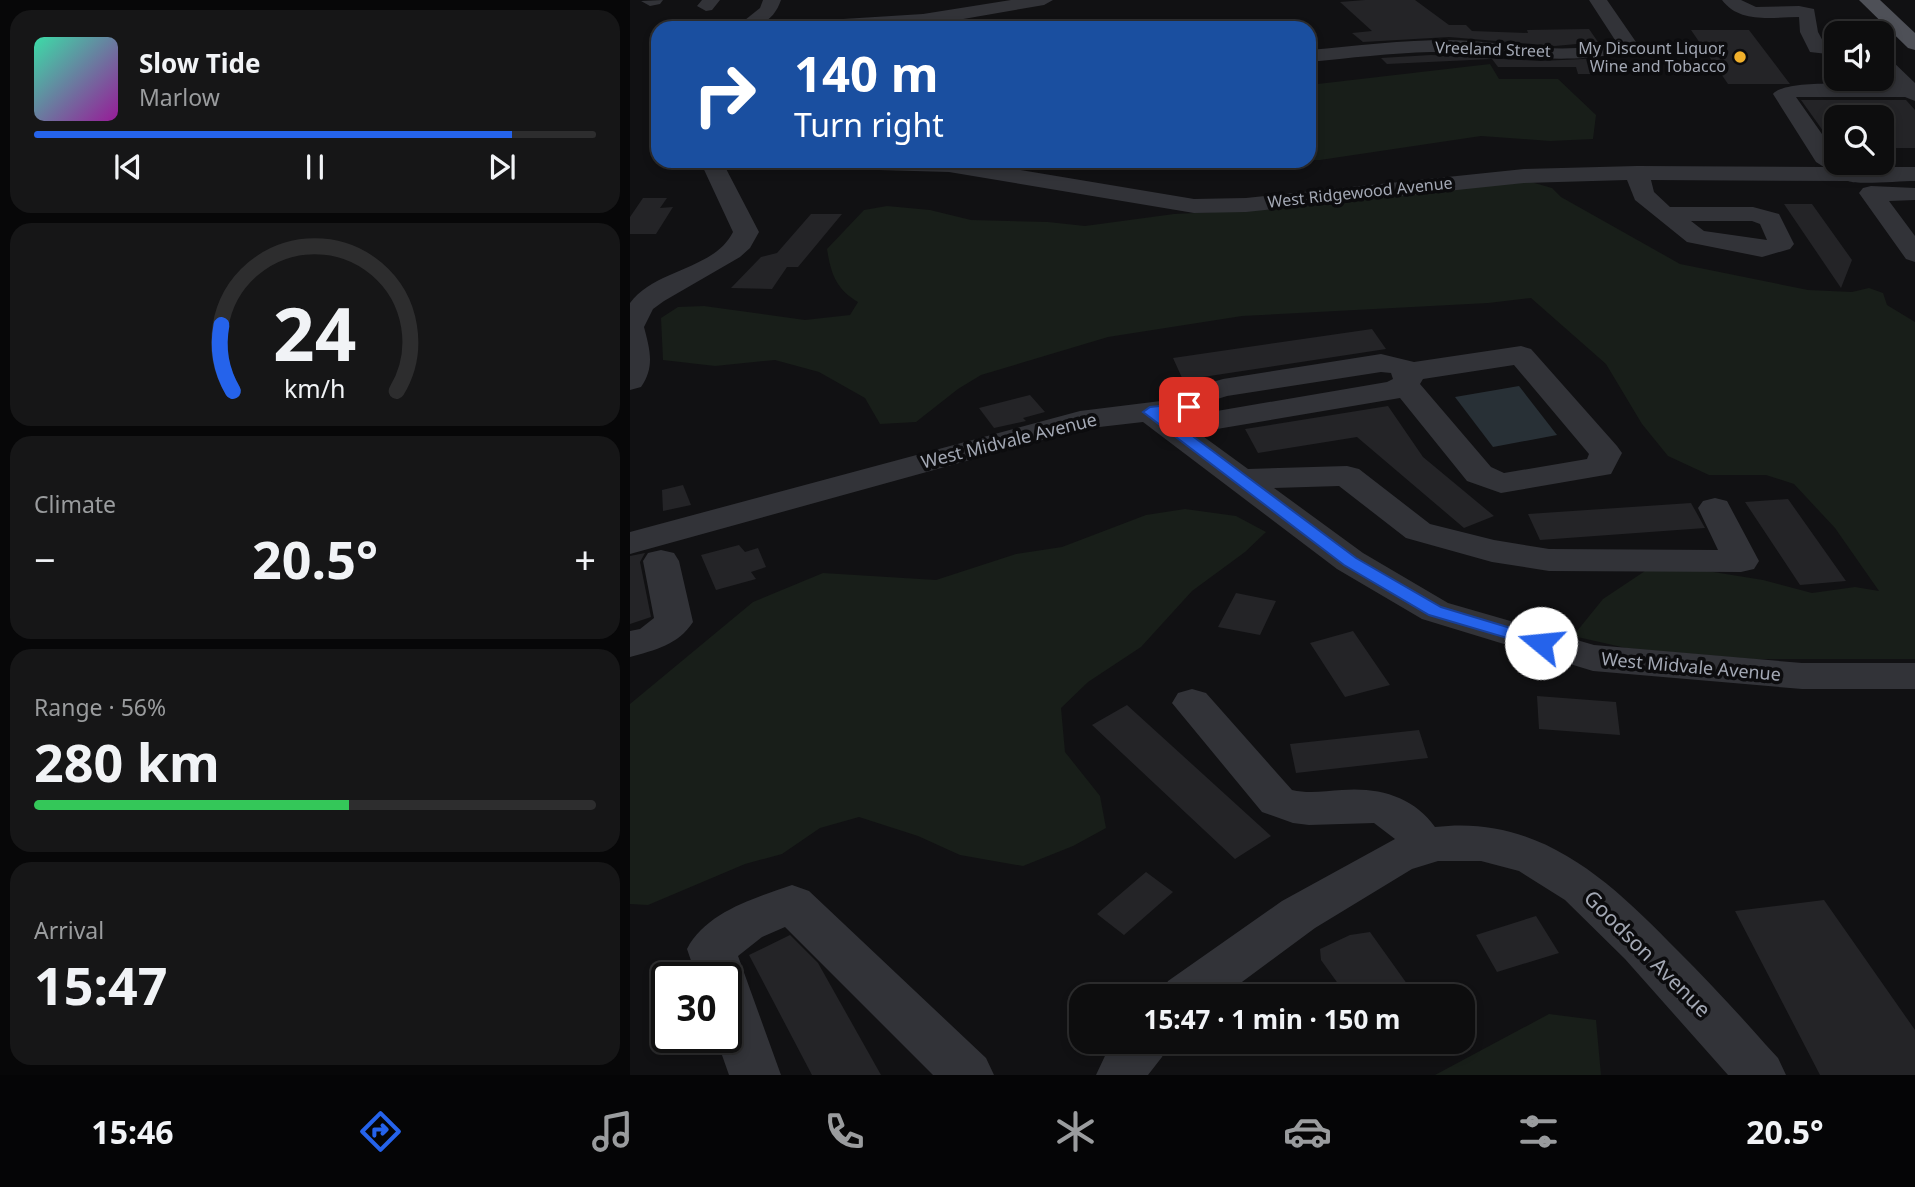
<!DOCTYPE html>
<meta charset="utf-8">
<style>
:root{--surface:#0d0d0e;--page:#161617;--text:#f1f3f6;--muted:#9a9c9e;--line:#2d2d2e;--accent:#2563eb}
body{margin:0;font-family:"Noto Sans",sans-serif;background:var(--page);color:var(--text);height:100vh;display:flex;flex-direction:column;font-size:26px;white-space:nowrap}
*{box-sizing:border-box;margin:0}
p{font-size:23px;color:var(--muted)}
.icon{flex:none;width:38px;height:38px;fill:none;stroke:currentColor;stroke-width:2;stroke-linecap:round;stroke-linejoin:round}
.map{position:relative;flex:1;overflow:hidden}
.panel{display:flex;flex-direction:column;gap:10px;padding:10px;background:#070708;width:630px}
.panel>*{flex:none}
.hud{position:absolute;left:21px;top:21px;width:665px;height:147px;border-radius:21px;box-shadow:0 4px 10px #0003,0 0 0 2px var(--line);background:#1a4fa0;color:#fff;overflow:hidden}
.fabs{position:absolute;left:1194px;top:21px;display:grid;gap:14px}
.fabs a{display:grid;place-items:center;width:70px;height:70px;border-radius:14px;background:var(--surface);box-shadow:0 4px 10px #0003,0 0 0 2px var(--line);font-size:35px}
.speed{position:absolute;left:21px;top:962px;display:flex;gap:14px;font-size:35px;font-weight:700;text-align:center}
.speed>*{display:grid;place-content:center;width:91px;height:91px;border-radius:50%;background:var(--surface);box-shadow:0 4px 10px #0003,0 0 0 2px var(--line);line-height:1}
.speed .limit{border:4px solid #111;border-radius:10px;background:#fff;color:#111}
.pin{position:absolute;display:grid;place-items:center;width:60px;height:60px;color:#fff;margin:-30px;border-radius:14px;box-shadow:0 4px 10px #0006}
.me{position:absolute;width:77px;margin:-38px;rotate:287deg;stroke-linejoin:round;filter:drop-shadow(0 0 5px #0008)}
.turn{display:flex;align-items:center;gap:24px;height:147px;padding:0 28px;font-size:32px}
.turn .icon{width:91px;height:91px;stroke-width:2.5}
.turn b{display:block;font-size:49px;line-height:60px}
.big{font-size:52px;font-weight:700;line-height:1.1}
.panel .card{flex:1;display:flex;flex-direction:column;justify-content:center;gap:10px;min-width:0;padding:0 24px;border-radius:21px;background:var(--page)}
.panel .dial{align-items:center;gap:0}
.dial svg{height:182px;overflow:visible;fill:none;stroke:var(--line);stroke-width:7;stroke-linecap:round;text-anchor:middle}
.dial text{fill:var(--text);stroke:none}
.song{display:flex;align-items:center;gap:21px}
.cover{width:84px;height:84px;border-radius:10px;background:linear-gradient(135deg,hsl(160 70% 55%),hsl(300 70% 35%))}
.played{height:7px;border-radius:4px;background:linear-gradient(90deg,var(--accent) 85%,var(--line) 85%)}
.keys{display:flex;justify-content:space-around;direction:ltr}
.heat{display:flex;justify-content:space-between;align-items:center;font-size:38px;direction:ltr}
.charge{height:10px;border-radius:5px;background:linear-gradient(90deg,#34c759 56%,var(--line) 0)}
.trip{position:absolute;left:439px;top:984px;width:406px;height:70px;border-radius:21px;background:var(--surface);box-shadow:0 4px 10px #0003,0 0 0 2px var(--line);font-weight:700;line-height:70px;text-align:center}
.tabs{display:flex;height:112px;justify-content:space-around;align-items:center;background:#050506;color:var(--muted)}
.tabs .icon{width:49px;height:49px}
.tabs .current{color:var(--accent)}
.tabs b{font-size:32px;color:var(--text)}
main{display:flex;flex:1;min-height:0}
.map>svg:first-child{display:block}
</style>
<main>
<section class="panel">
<div class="card">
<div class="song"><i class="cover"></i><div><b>Slow Tide</b><p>Marlow</p></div></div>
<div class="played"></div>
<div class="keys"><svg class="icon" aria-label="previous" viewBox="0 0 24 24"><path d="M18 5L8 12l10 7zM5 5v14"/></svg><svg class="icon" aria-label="pause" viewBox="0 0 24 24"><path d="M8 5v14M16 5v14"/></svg><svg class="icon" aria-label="next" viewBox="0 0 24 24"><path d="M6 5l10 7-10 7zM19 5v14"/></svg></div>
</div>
<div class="card dial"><svg viewBox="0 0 100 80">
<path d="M14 69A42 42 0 1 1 86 69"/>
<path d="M14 69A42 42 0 0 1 9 40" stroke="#2563eb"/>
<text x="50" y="56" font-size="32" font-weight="700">24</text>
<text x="50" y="72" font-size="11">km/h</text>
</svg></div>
<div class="card"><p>Climate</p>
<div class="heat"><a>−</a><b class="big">20.5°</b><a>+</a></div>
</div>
<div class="card"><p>Range · 56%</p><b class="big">280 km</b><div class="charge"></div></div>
<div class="card"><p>Arrival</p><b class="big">15:47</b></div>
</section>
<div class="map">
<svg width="1285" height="1075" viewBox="0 0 1285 1075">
<rect width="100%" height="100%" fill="#111113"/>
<path fill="#181e19" d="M860,64l9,15h59l38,36 -3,24 -43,2 -69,-5 -161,24h-11v-75z
M901,182l21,6 9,9 119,67 128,26 44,2 17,-4 14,5 4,12 28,17v337h-162l-127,-11 -53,-12 30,-37 48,-32 50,3 62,10 49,13 43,-6 24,4 -44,-63 -41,-44 -28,-9h-57l-41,-19 -26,-32 -36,-60 -75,-66 -43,5 -246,13 -134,21 -127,38 -23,14 -42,33 -36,2 -15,-26 -46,-26 -44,-12 -60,6 -52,-6 -2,-42 17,-11 26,-1 101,14 45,-5 8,-13c-22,-13 -27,-28 -31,-53l37,-39 23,-4 43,4 41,10 77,2 37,4 89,-12 101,-5 183,-21z
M555,509l51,7 30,16 -21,20 -53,39 -51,56 -53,35 -27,26 4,44 35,44 6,32 -33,18 -50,20 -63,-11 -42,-19 -59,-19 -39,11 -38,26 -37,10 -97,41 -18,-1v-200l123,-102 70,-29 113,7 80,-26 46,-7 84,-32z
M919,1014l47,6 5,55h-166z"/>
<path fill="#283036" d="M889,386l38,49 -64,12 -38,-50z"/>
<path fill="#242427" d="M735,0h50l34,25h17l6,6 56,2 -1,-3 62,-1 9,13 -43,4 -106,-9 -86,5 -11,-9 20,-2 -32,-29z
M1061,30h58l41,54h-62z
M801,55l109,6 65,-3 -1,16h-26l-2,-7h-78l-6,-8 -105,5 -6,-6z
M1171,100h105l9,10v38h-34v-31h-45v32z
M13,198h24l-7,10 13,-1 -17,27h-26v-17z
M1154,204h28l40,56 -11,28z
M181,214h31l-44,53h-11l-15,22 -41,-1 30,-31 16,-4z
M742,329l14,20 -203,31 -10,-22z
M400,395l15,17 -22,6 3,3 -32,7 -15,-20z
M758,406l35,51 71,59 -30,12 -107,-91 -99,16 -13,-24z
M53,485l8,20 -28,6 -1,-21z
M1158,499l58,82 -46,4 -55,-83z
M1061,503l14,25 -165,12 -12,-26z
M109,545l6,7 13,-4 8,19 -15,5 5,7 -40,11 -15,-35z
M15,553l-5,9 11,55 -21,7v-68z
M606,593l40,8 -16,34 -42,-8z
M723,631l37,54 -45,12 -35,-54z
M907,696l79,6 4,33 -81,-6z
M497,705l144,131 -36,23 -143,-134z
M789,730l9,28 -132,15 -6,-29z
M516,872l27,20 -49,43 -27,-21z
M1194,900l91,130v45h-95l-85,-164z
M906,916l23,37 -62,19 -21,-37z
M740,932l40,56 -15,8h-48l-26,-36 -1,-11 30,-14z
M160,935l28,28 63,112h-69l-63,-120z"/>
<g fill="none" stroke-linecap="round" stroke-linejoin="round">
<path fill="#323338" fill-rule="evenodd" d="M33,0l-3,4 -10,2 -9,-5z
M72,0h18l-8,10 -6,1 -9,-5z
M133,0h18c-8,23 -24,28 -46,28l25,-20z
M381,0h42l-9,5 -121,21 -137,2 9,-6 128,-8z
M959,0h18l29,42c-24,31 -164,9 -205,10 -40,1 -81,6 -122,10v-12c47,-4 93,-10 140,-10 50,0 119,19 166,0z
M1092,0h19l15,7 43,-1 15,3 4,23 6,11h12v12l-26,-3 -10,-20 -1,-15c-27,0 -59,7 -77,-17z
M1251,55l7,2 27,26v18l-10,-4h-109l40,57v9h14l7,4h58v14c-16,0 -57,4 -67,0l-197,-1 3,12 16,15h83l26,7 15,30 -4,5 -28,8 -75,-15 -52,-42 -8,-20 -103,3 -278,29 -52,1 -245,-41 -140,-4 -8,-2 -3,-5h169l227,38 52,-1 278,-29 113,-3 187,1 -8,-5 -43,-68c12,-16 98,-9 120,-9l-12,-12zM1061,221h61l8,3 7,16 -63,-9z
M70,161h22l37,71 -9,16 -10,9 -76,44 -11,8 -9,18c6,23 11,40 -3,60l-11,3v-87c25,-34 84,-33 103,-71z
M1241,186l44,2v12l-26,1 26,35v26l-9,-3 -47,-66 4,-5z
M891,346l10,3 86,97 5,7 -11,21 -110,19 -34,-12 -67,-83 -189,32 -22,-4 59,43 99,-3 12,3 71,55 64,16 55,9 169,1 -20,-42 5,-7 12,-3 12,3 32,60 -5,8 -13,3 -192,-1 -57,-9 -86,-24 -67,-52 -65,2 89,65 85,50 146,42 208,18h113v26h-113l-209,-18 -171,-52 -85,-50 -194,-147 -61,7 -452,125v-22l450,-121 97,-12 12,-10 34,-10 158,-25 33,8zM884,365l75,89 -2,5 -83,14 -13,-6 -71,-83 3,-5zM751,372l10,1 2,6 -6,3 -176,30 -5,-4 5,-7 16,-5z
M31,550l13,3 5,8 14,61c-15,23 -38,28 -63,35v-26l10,-2 14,-11 -11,-57 5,-8z
M562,689l14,4 86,97c17,4 33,1 50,0 37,-3 72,7 93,37 105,-13 176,55 243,124 30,30 60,62 88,94l12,13 8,17h-58l-103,-116 -60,-59 -46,-29 -38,-10h-43l-26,8 -97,59 -92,68h-62l7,-15 114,-80 113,-62 -21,-16 -65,2 -16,-2 -31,-11 -90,-109 6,-10z
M162,885l17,6 177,167 8,17h-61l-148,-148 -23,10 -24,19 43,119h-52l-13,-37h10v-60h-29l-10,-29c19,-37 68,-51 105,-64z
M482,1041h57l-7,16 -14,18h-52z"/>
<path fill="#4e5057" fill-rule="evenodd" d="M1229,0h21l35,33v17l-7,-2z"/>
</g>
<path fill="#2563eb" stroke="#184099" stroke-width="2" d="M559,403l7,4 -2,3 -31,4 193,144 85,49 106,32 2,4 -2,4 -6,1 -112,-33 -85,-50 -201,-153 7,-5z"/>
<circle fill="#f1b02b" stroke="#0c0c0e" stroke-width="2.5" cx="1110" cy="57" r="7"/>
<g text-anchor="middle" stroke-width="7" stroke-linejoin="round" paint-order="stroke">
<g font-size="16" fill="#a3a8b4" stroke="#0c0c0e" text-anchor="end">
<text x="1096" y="54">My Discount Liquor,<tspan x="1096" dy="18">Wine and Tobacco</tspan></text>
</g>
<g font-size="16" fill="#a3a8b4" stroke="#0c0c0e">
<text transform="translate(863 49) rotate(2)" y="6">Vreeland Street</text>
<text transform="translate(730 192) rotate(-6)" y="6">West Ridgewood Avenue</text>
</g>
<g font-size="18" fill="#a3a8b4" stroke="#0c0c0e">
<text transform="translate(379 441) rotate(-14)" y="6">West Midvale Avenue</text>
<text transform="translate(1061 667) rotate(5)" y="6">West Midvale Avenue</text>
</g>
<g font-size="21" fill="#a3a8b4" stroke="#0c0c0e">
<text transform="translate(1017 954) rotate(45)" y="7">Goodson Avenue</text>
</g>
</g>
</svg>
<div class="fabs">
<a><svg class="icon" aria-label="sound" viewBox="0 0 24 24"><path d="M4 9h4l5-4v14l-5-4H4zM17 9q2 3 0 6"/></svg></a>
<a><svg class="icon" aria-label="search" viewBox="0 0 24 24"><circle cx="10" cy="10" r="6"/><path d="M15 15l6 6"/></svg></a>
</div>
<div class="speed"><div class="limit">30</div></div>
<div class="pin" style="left:559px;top:407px;background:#d93025"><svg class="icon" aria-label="arrive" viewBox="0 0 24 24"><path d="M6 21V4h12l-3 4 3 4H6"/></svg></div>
<svg class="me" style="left:911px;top:643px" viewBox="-20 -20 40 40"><circle r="19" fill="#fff"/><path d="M0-13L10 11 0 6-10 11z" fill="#2563eb"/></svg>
<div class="trip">15:47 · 1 min · 150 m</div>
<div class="hud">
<div class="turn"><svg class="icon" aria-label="right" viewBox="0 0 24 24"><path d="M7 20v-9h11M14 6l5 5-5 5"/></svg><div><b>140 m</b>Turn right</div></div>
</div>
</div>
</main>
<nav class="tabs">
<b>15:46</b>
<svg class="icon current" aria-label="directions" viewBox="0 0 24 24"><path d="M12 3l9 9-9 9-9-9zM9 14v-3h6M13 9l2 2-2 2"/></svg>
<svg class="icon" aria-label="music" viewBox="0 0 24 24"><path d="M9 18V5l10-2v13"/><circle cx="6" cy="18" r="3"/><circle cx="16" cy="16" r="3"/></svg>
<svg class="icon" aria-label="phone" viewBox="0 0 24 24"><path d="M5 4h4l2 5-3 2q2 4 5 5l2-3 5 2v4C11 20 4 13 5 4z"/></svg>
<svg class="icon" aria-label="climate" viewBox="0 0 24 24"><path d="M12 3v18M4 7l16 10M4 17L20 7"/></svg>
<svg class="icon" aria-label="car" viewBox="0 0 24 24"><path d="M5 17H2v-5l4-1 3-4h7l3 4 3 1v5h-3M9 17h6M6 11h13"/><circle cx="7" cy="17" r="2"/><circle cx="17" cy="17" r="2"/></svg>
<svg class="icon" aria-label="filters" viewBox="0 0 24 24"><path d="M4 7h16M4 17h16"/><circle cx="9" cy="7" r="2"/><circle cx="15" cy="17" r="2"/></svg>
<b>20.5°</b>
</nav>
